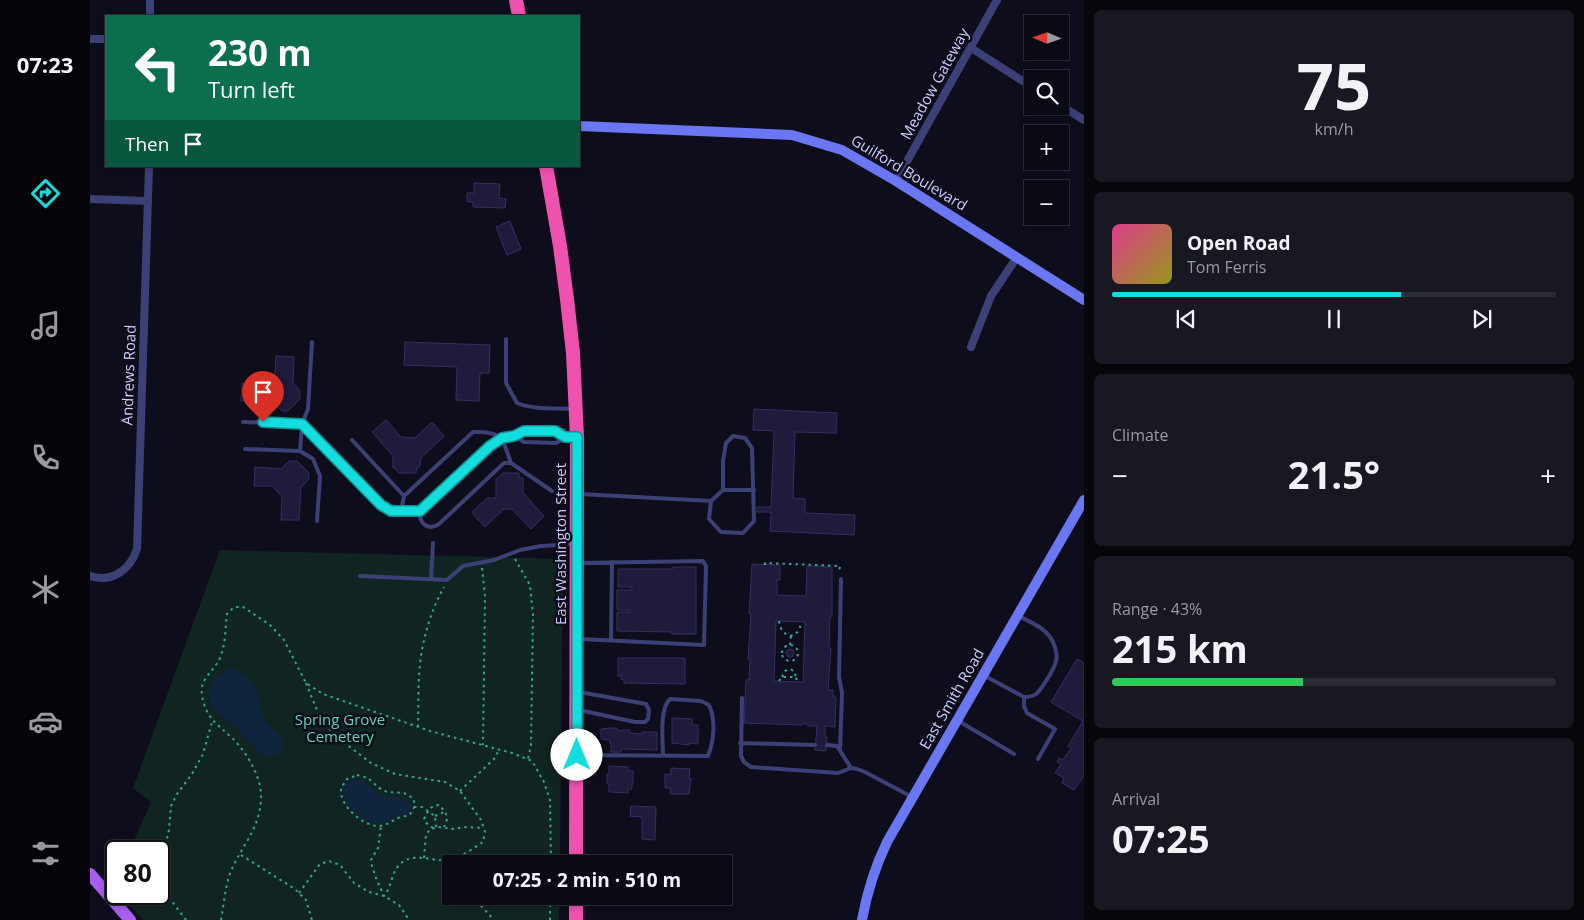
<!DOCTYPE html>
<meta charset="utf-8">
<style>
:root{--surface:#0a0a14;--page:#181822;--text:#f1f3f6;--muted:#999aa0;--line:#2a2b34;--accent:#14dedd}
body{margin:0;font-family:"Open Sans",sans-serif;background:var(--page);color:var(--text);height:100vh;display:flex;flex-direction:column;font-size:19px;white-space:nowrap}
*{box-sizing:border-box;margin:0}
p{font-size:16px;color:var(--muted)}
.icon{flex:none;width:28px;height:28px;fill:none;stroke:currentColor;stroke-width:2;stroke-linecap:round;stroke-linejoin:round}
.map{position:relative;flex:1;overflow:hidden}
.sheet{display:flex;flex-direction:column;gap:10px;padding:10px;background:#06060b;width:500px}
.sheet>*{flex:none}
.guide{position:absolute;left:15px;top:15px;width:475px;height:152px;border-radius:0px;box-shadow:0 2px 8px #0003,0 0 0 1px var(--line);background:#0b6e4f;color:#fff;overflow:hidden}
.needle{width:32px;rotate:272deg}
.buttons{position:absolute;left:934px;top:15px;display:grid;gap:10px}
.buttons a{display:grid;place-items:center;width:45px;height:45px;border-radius:0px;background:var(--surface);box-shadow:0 2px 8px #0003,0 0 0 1px var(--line);font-size:25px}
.speed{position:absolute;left:15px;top:840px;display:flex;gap:10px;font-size:25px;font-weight:700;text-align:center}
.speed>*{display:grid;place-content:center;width:65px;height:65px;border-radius:50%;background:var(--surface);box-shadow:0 2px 8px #0003,0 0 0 1px var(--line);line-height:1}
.speed .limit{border:2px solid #111;border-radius:8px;background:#fff;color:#111}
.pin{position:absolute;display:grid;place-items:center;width:42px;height:42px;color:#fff;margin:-51px -21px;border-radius:50% 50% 50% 0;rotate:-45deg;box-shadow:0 0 5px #0007}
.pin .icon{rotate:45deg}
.me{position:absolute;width:55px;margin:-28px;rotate:0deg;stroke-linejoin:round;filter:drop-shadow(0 0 4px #0008)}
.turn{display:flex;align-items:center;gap:18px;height:105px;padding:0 20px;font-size:22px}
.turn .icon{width:65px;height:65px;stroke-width:2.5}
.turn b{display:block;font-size:35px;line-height:42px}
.then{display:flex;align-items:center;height:48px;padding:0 20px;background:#0003;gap:10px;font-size:19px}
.big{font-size:38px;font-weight:700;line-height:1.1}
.sheet .tile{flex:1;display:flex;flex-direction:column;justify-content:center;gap:8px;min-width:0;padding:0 18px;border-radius:8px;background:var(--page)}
.sheet .dial{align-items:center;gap:0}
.dial b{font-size:65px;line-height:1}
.song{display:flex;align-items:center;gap:15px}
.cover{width:60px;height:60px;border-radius:8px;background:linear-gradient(135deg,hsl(330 70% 55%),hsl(60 70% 35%))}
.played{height:5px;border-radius:2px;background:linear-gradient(90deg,var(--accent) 65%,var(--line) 65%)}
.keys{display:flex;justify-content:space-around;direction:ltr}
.heat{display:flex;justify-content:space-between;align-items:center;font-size:28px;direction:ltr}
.charge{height:8px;border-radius:4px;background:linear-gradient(90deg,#34c759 43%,var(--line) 0)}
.trip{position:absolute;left:352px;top:855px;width:290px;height:50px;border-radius:0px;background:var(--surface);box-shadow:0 2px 8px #0003,0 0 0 1px var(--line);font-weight:700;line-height:50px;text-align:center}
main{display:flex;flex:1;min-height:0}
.menu{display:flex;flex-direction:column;width:90px;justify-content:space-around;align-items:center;background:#040408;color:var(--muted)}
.menu .icon{width:35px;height:35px}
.menu .on{color:var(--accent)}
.menu b{font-size:22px;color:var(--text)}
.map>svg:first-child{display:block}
</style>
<main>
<nav class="menu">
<b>07:23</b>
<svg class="icon on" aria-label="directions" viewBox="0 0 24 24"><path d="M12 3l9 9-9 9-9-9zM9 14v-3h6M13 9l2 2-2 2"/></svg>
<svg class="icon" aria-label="music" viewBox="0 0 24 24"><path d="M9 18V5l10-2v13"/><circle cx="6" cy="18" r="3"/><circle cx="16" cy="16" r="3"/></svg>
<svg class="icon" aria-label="phone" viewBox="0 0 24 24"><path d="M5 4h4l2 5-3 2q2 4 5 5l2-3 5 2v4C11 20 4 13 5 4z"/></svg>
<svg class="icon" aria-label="climate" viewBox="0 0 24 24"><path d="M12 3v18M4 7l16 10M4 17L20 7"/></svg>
<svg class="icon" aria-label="car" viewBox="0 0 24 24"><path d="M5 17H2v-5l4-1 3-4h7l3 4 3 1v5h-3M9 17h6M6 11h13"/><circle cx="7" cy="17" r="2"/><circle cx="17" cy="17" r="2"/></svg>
<svg class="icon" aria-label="filters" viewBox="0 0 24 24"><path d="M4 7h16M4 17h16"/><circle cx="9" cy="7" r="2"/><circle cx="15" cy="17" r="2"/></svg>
</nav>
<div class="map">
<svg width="994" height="920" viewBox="0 0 994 920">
<rect width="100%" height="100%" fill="#0e0d1b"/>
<path fill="#102522" d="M130,550l343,9 -3,305h-109v32h108v24h-416l-23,-26h39v-43h-30l22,-49 -18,-14z"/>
<path fill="#0f253d" d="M139,668l7,1c6,7 14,9 19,17 6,11 4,23 9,33 4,8 15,12 18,20 4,12 -6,20 -17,17 -8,-2 -9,-6 -13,-12 -2,-3 -6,-5 -9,-8 -2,-3 -4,-6 -7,-9 -6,-6 -15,-10 -21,-16 -14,-17 -3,-35 14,-43z
M263,780c14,-2 17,9 28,14 8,4 20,1 27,8 3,3 2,7 1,11l-2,2h-10l-12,8 -6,1 -10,-2 -23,-17 -3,-17 4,-5z"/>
<path fill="#1e1b3b" stroke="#342f64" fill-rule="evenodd" d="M384,183l26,1 -1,14 7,1 -1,9 -32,-1v-5h-6v-9h7z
M420,221l11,28 -14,6 -11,-28z
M315,342l85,3 -1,28h-9l-1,28 -23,-1 1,-33 -53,-2z
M186,356l18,1 -1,26 7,8v8l-12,12h-6l-8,-8 -33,-2 1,-18 23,1 10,-10z
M664,409l83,4 -1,20 -41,-1 -2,66 12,1v14l50,2 -1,20 -84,-4 1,-19h-14v-5h14l3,-76 -21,-1z
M296,420l15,17 14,1 17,-16 12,14 -23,22 -1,8 -4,4v3h-17l-4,-5h-2v-12l-21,-24z
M199,461h8l12,12v6l-8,9 -2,32h-18l1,-24 -10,-10h-18l1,-19 26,2z
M413,473h16v5h4v15l21,23 -13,13 -19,-20h-8l-19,18 -12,-13v-3l14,-13h9v-19z
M662,564l28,1v15h-3v15l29,1 1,-30 25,1v49h-2l-1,32h2l-3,42h5v7h3l-1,30 -10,-1v11h2l-1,14 -11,-1 2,-24h-9v-2h-6v1l-58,-2 2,-43h3l1,-21h-2l3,-45h-2zM686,621l29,1 -2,60 -29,-1z
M583,567h23v67h-24v-2l-55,-1v-19h13v-2h-13v-20h15v-3h-14v-18h55z
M696 653a4 4 0 1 1 8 0a4 4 0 1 1-8 0Z
M528,658h67v26l-61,-1v-3l-3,-1v-3h-3z
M987,659l7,4v113l-10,14 -12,-7 2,-5 -9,-5 6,-9 -4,-2 2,-4 4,2 8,-12 -3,-2 15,-25 -32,-19z
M582,718l20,1v6h6v19l-9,-1v2l-17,-2z
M521,728h5l2,2h3v1h2v-1h7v3l12,1v-2h15v18l-36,-1v3h-10v-9h-2l1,-3 -9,-1v-10z
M519,766l19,1v4h5v12h-1v6h-4v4l-19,-1v-8h-2v-10h2z
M581,768l19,1 -1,9h2l-2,16h-19l1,-6h-6v-14l6,1z
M541,806l25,1 -1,33 -13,-1v-22l-12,-1z"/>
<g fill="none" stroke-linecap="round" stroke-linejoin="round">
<path stroke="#37a391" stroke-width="2" stroke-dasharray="2.5 4" stroke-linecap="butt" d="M425,559l15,26 3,30 -2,130 -3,14
M675,565v-2l75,3 -1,6
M392,568l3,28 -2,149
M689,621c2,18 20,20 22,1
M700,645l1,-10
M692 653a8 8 0 1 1 16 0a8 8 0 1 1-16 0Z
M692,677l3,-6 5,-2 4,2 2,6
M689,681l3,-4h14l1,5
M216,683l15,37 21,21 29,22 24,11 50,8 15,9 21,29 4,12 -2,10c-9,6 -25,17 -35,18 -15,2 -36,-9 -49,5 -8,9 -7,21 -15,31l-8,-18 -4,-12 -1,-6 7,-12 3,-22
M328,727c1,-27 -1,-55 5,-82 4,-20 11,-40 21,-58
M267,775l11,3 11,10 8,4 17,1 9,5 2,7c-6,13 -5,9 -17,13 -6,3 -11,7 -18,8 -14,1 -32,-14 -37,-26 -2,-4 -2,-8 -2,-12l6,-9z
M370,791l35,-33 4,-9
M324,807h8l13,9 1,11
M345,816l9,-4
M343,828l-8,-6 -1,-3c4,-8 6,-14 16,-14 6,10 10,10 4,22
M151,855l54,34 11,11 6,20
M334,858l2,-24 5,-5 7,-2 16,2 10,-2 20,1
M209,893l21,-29 9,-3 11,4 14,18 15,9 15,4 15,9 10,15
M382,896l22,24
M96,920l-25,-33 -2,-13 10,-44 2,-24 6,-12 15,-20 11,-20 9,-32
M131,920c3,-16 4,-34 10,-49 11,-26 29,-42 30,-73 1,-21 -15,-47 -30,-61 -14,-13 -26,-20 -29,-42 -3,-18 15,-25 19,-40 5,-13 4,-27 6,-41l7,-7h9l27,18 14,15 22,43 17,11 107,37 82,22 20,8 12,21 6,18 1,64
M460,920v-24"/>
<path stroke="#3c4076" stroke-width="4" d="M416,339v44l11,20c17,7 39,5 57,6
M222,342l-4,67 -6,15 79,81 10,6h29
M153,422l59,2 -2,27
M424,436l-12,2 -12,8 -70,65c-1,13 8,20 19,13l65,-61h7l41,28
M475,437l-9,6 -32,-1 -10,-6 10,-5h31l10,6h10
M262,440l52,56
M155,449l55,2 13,8 7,17 -3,45
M633,490h31
M490,494l131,7 -2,18 12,13 22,1 11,-12 -2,-73 -7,-10 -12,-2 -7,7 -3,18v29l-12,11
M311,511l3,-15 69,-64c30,-1 29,6 38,31
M489,563l124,-2 3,5 -2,79 -124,-6
M270,576l87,4 16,-14 31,-6 26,-10 21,-4 32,-2
M341,579l2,-36
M521,640l1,-78
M893,675l41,22c4,0 8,0 12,-3 5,-4 19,-26 20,-33 2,-6 -1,-14 -3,-19 -7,-14 -21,-19 -34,-26
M489,692l67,12 3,6 -1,9 -3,3h-10l-56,-12
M934,697v9l3,7 28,16 -17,30
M652,698l-1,58 3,6 7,5 87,6 13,-5 6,1 8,3 47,25
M867,720l57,34
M650,743l75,2
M737,745l10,1 14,22
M750,750l2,-57 -3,-16 2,-98
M489,755l129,1c6,-15 8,-37 1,-51l-8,-4 -31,-2c-11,10 -7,42 -7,57"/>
<path stroke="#3c4076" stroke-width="8" d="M60,0v16
M0,39h16
M881,48l61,39
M970,105l24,15
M806,181l101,-181
M0,199l58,2
M881,347l20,-51 26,-39
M0,576c22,7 40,-6 47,-27l12,-383"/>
<path stroke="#6b76f2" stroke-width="10" d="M489,126l213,9 50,15 54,31 188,119
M772,920c5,-28 13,-53 25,-78l197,-342"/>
<path stroke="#aa5df0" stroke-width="12" d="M0,874l40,46"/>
<path stroke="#ef52ae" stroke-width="14" d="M426,0l3,16
M456,166l14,80 7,53 6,54 4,84 -1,427
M486,920v-24"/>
</g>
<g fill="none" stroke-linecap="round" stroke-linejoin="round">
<g stroke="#0d9090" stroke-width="12">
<path id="route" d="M173,422l39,2 79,81 10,6h29l70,-65 12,-8 12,-2 10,-5h31l10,6h12v318"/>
</g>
<use href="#route" stroke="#14dedd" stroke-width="9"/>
</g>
<g text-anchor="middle" stroke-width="5" stroke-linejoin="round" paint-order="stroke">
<g font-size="15" fill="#ccccfa" stroke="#0e0d1b">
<text transform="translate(845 84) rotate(-61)" y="5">Meadow Gateway</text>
<text transform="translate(819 173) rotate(31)" y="5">Guilford Boulevard</text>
<text transform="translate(39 375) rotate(-88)" y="5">Andrews Road</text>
<text transform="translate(471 544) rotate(-90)" y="5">East Washington Street</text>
<text transform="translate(862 699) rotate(-60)" y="5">East Smith Road</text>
</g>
<g font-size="15" fill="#60d3aa" stroke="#0e0d1b">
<text x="250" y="725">Spring Grove<tspan x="250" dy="17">Cemetery</tspan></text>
</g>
</g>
</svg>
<div class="buttons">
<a><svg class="needle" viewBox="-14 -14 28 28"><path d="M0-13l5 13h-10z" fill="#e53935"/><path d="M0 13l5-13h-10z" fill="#999aa0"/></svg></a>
<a><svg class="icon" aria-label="search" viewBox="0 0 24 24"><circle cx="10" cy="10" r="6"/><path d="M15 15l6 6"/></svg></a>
<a>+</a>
<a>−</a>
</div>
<div class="speed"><div class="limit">80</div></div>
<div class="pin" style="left:173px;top:422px;background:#d93025"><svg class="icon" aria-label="arrive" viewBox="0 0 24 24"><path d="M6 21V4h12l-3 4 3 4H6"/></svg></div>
<svg class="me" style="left:487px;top:755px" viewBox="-20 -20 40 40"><circle r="19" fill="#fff"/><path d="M0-13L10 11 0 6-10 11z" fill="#14dedd"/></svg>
<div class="trip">07:25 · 2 min · 510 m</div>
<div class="guide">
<div class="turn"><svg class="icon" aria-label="left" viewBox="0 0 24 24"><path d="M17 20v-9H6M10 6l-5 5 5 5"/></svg><div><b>230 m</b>Turn left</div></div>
<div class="then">Then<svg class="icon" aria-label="arrive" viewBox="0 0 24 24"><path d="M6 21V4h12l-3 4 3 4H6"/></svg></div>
</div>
</div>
<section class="sheet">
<div class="tile dial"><b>75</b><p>km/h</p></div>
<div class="tile">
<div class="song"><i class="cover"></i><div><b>Open Road</b><p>Tom Ferris</p></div></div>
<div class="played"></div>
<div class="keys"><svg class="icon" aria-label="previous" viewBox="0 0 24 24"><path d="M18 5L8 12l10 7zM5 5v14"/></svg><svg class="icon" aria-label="pause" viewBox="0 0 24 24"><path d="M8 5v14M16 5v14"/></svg><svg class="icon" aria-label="next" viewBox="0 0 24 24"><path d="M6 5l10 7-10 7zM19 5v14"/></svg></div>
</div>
<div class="tile"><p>Climate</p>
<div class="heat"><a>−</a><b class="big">21.5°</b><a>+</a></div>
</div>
<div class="tile"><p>Range · 43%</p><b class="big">215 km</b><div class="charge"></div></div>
<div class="tile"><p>Arrival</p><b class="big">07:25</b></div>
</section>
</main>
